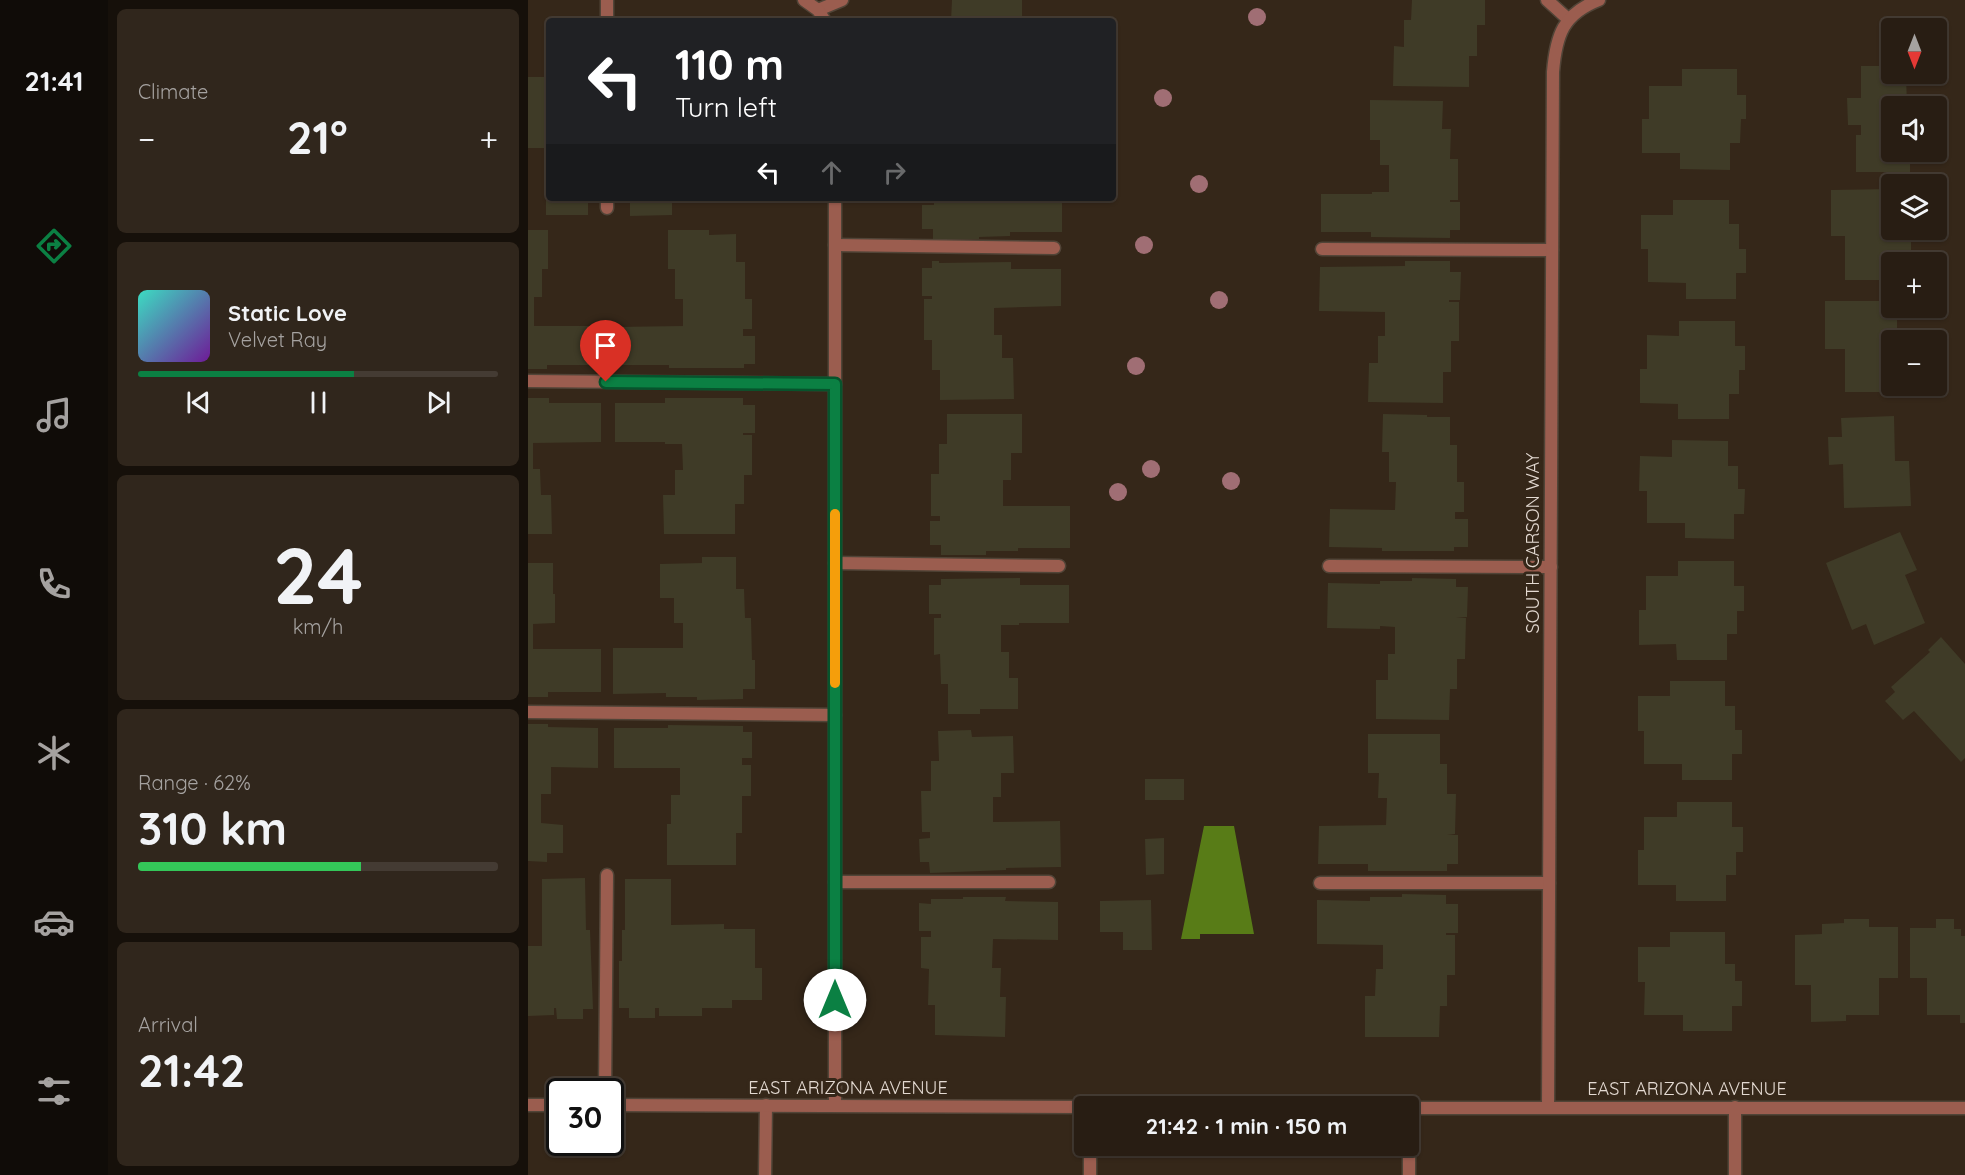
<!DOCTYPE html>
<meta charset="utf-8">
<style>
:root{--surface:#281d13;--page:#30261c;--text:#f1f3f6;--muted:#a5a2a0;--line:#443b33;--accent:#0b8043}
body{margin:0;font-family:Quicksand,sans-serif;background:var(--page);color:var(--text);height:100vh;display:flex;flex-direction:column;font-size:22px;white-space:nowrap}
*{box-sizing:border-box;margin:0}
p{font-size:20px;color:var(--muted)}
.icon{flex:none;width:33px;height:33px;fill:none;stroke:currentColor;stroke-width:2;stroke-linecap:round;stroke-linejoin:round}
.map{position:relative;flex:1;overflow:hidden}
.details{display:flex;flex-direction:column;gap:9px;padding:9px;background:#16100a;width:420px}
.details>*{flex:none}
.banner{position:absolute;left:18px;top:18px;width:570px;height:183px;border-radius:6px;box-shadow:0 2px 4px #0004,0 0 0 2px var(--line);background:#202124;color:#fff;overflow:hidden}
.needle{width:39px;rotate:180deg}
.controls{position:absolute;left:1353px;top:18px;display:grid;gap:12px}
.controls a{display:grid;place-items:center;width:66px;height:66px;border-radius:6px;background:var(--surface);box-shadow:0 2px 4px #0004,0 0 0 2px var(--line);font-size:30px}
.speed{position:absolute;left:18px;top:1078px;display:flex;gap:12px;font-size:30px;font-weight:700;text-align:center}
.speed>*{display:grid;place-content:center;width:78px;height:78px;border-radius:50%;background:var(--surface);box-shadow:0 2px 4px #0004,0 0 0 2px var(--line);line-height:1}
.speed .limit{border:3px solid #111;border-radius:9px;background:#fff;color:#111}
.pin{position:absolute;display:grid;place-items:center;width:51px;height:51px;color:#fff;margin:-62px -26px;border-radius:50% 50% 50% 0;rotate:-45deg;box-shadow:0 0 6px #0007}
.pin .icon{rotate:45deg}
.me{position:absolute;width:66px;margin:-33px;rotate:0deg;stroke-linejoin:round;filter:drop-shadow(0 0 4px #0008)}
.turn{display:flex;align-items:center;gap:21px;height:126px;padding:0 30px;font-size:27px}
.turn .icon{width:78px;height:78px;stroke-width:2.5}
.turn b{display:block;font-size:42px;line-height:51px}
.lanes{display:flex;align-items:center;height:57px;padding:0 30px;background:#0003;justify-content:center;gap:30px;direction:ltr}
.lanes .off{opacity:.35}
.big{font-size:45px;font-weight:800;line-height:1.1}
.details .tile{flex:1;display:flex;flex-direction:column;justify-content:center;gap:9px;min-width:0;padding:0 21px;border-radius:9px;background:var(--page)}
.details .dial{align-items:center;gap:0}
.dial b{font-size:78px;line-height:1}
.song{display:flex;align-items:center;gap:18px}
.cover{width:72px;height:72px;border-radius:9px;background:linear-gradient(135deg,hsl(170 70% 55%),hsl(280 70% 35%))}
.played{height:6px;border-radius:3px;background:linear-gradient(90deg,var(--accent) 60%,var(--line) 60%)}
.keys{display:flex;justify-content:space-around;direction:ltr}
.heat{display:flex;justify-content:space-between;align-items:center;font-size:33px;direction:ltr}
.charge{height:9px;border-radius:4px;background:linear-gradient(90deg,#34c759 62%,var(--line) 0)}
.trip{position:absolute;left:546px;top:1096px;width:345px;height:60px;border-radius:6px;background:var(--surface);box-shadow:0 2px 4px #0004,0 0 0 2px var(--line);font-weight:800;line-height:60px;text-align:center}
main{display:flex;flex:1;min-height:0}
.menu{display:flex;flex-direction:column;width:108px;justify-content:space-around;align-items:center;background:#100c08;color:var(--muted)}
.menu .icon{width:42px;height:42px}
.menu .active{color:var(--accent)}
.menu b{font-size:27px;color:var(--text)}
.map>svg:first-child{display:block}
</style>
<main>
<nav class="menu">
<b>21:41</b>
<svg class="icon active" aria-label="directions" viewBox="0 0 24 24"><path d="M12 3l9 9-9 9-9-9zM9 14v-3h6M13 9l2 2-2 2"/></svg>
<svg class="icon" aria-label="music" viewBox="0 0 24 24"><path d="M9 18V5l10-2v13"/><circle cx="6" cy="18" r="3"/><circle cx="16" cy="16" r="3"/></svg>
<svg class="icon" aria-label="phone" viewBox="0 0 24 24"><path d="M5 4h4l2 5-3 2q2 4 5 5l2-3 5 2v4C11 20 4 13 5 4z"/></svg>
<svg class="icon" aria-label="climate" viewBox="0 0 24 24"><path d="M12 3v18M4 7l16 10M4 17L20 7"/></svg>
<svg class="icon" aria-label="car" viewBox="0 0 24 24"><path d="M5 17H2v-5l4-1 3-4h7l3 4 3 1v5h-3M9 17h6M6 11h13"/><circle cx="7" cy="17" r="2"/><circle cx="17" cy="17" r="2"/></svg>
<svg class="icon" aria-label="filters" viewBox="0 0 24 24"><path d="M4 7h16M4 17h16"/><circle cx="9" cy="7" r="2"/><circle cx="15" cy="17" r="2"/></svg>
</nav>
<section class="details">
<div class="tile"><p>Climate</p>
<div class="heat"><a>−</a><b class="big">21°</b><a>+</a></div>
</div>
<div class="tile">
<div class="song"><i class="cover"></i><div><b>Static Love</b><p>Velvet Ray</p></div></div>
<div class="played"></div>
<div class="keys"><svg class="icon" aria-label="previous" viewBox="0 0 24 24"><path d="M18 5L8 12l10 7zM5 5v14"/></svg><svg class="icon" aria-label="pause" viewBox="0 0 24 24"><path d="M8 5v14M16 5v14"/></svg><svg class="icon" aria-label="next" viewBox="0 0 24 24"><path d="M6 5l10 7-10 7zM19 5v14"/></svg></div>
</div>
<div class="tile dial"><b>24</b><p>km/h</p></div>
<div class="tile"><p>Range · 62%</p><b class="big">310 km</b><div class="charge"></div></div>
<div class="tile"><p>Arrival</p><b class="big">21:42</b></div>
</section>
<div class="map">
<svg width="1437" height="1175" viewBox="0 0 1437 1175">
<rect width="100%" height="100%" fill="#352719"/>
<path fill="#587c17" d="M676,826h30l20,108h-54v5h-19z"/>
<path fill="#3f3b27" d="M424,0h70v18h7v3h-78z
M884,0h73v25h-8v31h-8v31l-76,-1 1,-40 10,1v-27h7z
M1333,66h31v8h14l1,32h-15v46h18v20h-54v-37h5v-10h-13l-1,-27h14z
M1154,69h55v26h9v24h-5l-1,24h-10v27l-50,-1v-16h-38v-34h7v-33h33z
M0,77h21v121h39v17h-42v-67h-18z
M842,100l73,1 -1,28h9l-1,30h8v41h-8v2h10v28h-10v8l-79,-1v-5h-50v-38h51v-2h17v-27h-9v-25h-10z
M1364,189v41h6v4h13v28h-19v18h-47v-44h-14v-46z
M102,198h42v17l-42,1z
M406,198h128v34h-52v4l-31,1v2h-46v-10h-11v-24h12z
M1145,200h56v24h10v25h7v24h-10v26h-50v-16l-38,-1v-33h-7v-34h32z
M0,230h20v39h-6v28h-8v29h66v39h-53v4h-19z
M140,230h41v5l27,-1v28h9v37h7v30h-9v7h12v28h-11v4h-75v-3h-53v-38l67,-1v-27h-8v-30h-7z
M404,261h7v2l72,-1v7h50v37l-67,2v27h8v23h11l1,41 -74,1v-30h-8v-30h-8v-41h8v-3h-10v-28h10z
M877,261h45v11h11l-1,28h-11v2h10v39h-8v31h-8v31l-75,-1 1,-39h9v-27h7v-24l-66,-1 1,-44 85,-1z
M1297,301h67v7h5v32h-5v46h19v6h-66v-43h-20z
M1151,321h56v25h10v24h-6v24h-10v25h-51v-15l-38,-1v-34h7v-34l32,1z
M0,398h21v5h52v39l-68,1v26h7l1,26h10l1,39h-24z
M137,398h78v7h12v28h-12v2h9v40h-8v29h-9v30h-71l-1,-39h12v-25h8l-1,-26h-17v-2h-50v-39h50z
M419,414h75v39h-11v27h-8v26h67v42h-52v3h-32v4h-45v-10h-11v-24h10v-5h-9v-42h8v-30h8z
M855,414l44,1v2h23v28h7v37h7v30h-9v7h13v28h-14v4h-72v-3l-53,-1 1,-38 65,1 1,-28h-7v-30h-7z
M1366,416l1,45h14l2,45 -67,2 -1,-44 -14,1 -1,-28h14l-1,-19z
M1144,440l56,1v25h10v23h7l-1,25h-10v25l-49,-1v-15h-38v-32h-8l1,-35 32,1z
M1372,532l17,38 -12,5 20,48 -51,22 -8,-21 -14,6 -26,-67z
M174,557h34v32h8l1,29h6l1,42h3v29h-12v10l-46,1v-3h-31v-4l-53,1v-46h70v-25h-9v-25h-14v-34l42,-1z
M1150,561h56v25h10v25h-7v23h-10v26h-50l-1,-16 -37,1v-35h7v-34h32z
M0,563h25v31h2v29l-22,1v25h68v43h-53v5h-20z
M492,578v7h49v38h-50v2h-18v27h8v26h9v31h-38v5h-32v-30h-7l-1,-30 -6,1v-37h7v-4h-12v-29h12v-6z
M884,578l44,1v8h12l-1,30h-11l10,1 -1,41h-8v30h-7l-1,31 -73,-1v-39h12v-26h7v-27l-15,-1v3l-53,-1 1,-45 52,1v-3h32z
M1413,637l24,27v94l-4,4 -47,-51 -11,9 -18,-19 10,-9 -4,-5 39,-35 -2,-2z
M1142,681h55v25h10v24h7v24h-10v26h-50v-16h-38v-33h-6v-35h32z
M0,724h20v3l50,1v40l-47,-1v27h-10v29l22,2v28h-16v9l-19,-1z
M140,725l75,1v6h9v26h-10v7h9v31h-9v37h-6v32h-69v-41h4v-29h9v-27h-66v-40h54z
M443,730l1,7 41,-1 1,37h-13v24h-8v25l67,-1 1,46 -55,1v2l-76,3 -1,-11h-9l-1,-23 11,-1v-6h-8l-1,-41h10v-30h8l-1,-30z
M840,734h72v30h7v30h9l-1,40 -8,1h11v29h-11v7h-79v-7h-50l1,-38 67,-1 1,-27h-9l1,-25h-11z
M617,779h39v21h-39z
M1149,802h55v25h11v25h-7v23h-10v26h-50v-16h-38v-35h6v-33h33z
M636,838v36l-18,1 -1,-36z
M57,878l1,52h4l3,79h-10v10h-26l-1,-11h-2v7l-26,1v-70h14v-67z
M97,879h46v46l53,-1v5h31v39h7v32h-30v8h-30v8h-43v-8h-4v10h-26v-10h-10v-47h3v-31h3z
M874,894l44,1v9h12v29h-12v2h9v40h-8v31h-7l-1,31h-74v-41h10l1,-27h7v-24l-66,-1v-44l53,1v-4h32z
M435,897h43l-1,4 53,1v38l-65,-1 -1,29h9l-1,29h6l-1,40 -70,-2v-30h-7l1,-36 -8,-1v-31h10v-6h-12v-28l12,1v-5h32z
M623,900l1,50h-29v-18h-23v-31z
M1316,919h25v8h29v51h-19v37h-33v6l-35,1v-37h-16v-50l27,-1v-10l22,-1z
M1408,919h18v10h7v7h4v87h-5v-8h-33v-37h-17v-50h26z
M1142,932h55v32h10v17h7v25h-10v25h-49v-16h-39l1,-33h-7v-35h32z"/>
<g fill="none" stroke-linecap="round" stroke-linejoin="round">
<g stroke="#514437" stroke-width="15">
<path id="service" d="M79,0v21
M1019,0l21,19
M290,10l24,-10
M79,198v10
M307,245l219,3
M794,249l230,1
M0,381l307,3
M307,563l224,3
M801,566l222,1
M0,712l307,3
M307,882h214
M792,883h229
M77,1092l2,-217
M1207,1107v68
M237,1175l1,-70
M562,1175v-29
M881,1175v-67"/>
</g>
<g stroke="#514437" stroke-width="15">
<path id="minor" d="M276,0l14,10 7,11
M307,198v908
M0,1105h32
M82,1105l474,2
M1020,1107l5,-1035c3,-37 10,-58 46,-72
M880,1108h557"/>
</g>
<use href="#service" stroke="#9b5d4f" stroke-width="12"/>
<use href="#minor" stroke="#9b5d4f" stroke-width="12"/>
</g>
<g fill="#a06e74">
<circle cx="729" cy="17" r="9"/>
<circle cx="635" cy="98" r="9"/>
<circle cx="671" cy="184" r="9"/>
<circle cx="616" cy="245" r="9"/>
<circle cx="691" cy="300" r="9"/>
<circle cx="608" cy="366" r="9"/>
<circle cx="623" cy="469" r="9"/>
<circle cx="703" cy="481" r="9"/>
<circle cx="590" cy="492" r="9"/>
</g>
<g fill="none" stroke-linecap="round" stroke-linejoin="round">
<g stroke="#07532c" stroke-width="15">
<path id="route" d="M78,382l229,2v616"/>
</g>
<use href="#route" stroke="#0b8043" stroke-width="10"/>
<path stroke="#f59e0b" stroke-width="10" d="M307,514v169"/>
</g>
<g text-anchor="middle" stroke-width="6" stroke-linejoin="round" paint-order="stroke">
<g font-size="18" fill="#e4dad2" stroke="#352719">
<text transform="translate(1005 543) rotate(-90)" y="6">SOUTH CARSON WAY</text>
<text x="320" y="1094">EAST ARIZONA AVENUE</text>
<text x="1159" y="1095">EAST ARIZONA AVENUE</text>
</g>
</g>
</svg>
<div class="controls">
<a><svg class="needle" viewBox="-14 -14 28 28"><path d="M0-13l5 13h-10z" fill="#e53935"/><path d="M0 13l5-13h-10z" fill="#a5a2a0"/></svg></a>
<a><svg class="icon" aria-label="sound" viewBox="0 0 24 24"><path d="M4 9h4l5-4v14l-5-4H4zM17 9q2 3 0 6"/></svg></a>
<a><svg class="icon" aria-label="layers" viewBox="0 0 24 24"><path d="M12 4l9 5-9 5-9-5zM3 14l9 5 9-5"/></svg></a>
<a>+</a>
<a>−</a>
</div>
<div class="speed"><div class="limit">30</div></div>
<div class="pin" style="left:78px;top:382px;background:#d93025"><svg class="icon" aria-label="arrive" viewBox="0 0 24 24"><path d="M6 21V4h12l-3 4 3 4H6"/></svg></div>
<svg class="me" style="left:307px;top:1000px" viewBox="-20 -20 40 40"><circle r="19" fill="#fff"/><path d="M0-13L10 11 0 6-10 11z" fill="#0b8043"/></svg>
<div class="trip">21:42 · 1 min · 150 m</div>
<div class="banner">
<div class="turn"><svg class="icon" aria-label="left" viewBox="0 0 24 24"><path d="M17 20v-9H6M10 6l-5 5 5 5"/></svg><div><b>110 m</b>Turn left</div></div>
<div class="lanes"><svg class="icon" aria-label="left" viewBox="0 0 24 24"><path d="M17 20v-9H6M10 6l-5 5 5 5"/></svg><svg class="icon off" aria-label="ahead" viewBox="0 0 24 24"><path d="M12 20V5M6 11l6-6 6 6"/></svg><svg class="icon off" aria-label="right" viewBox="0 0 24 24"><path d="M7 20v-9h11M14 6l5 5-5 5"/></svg></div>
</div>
</div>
</main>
